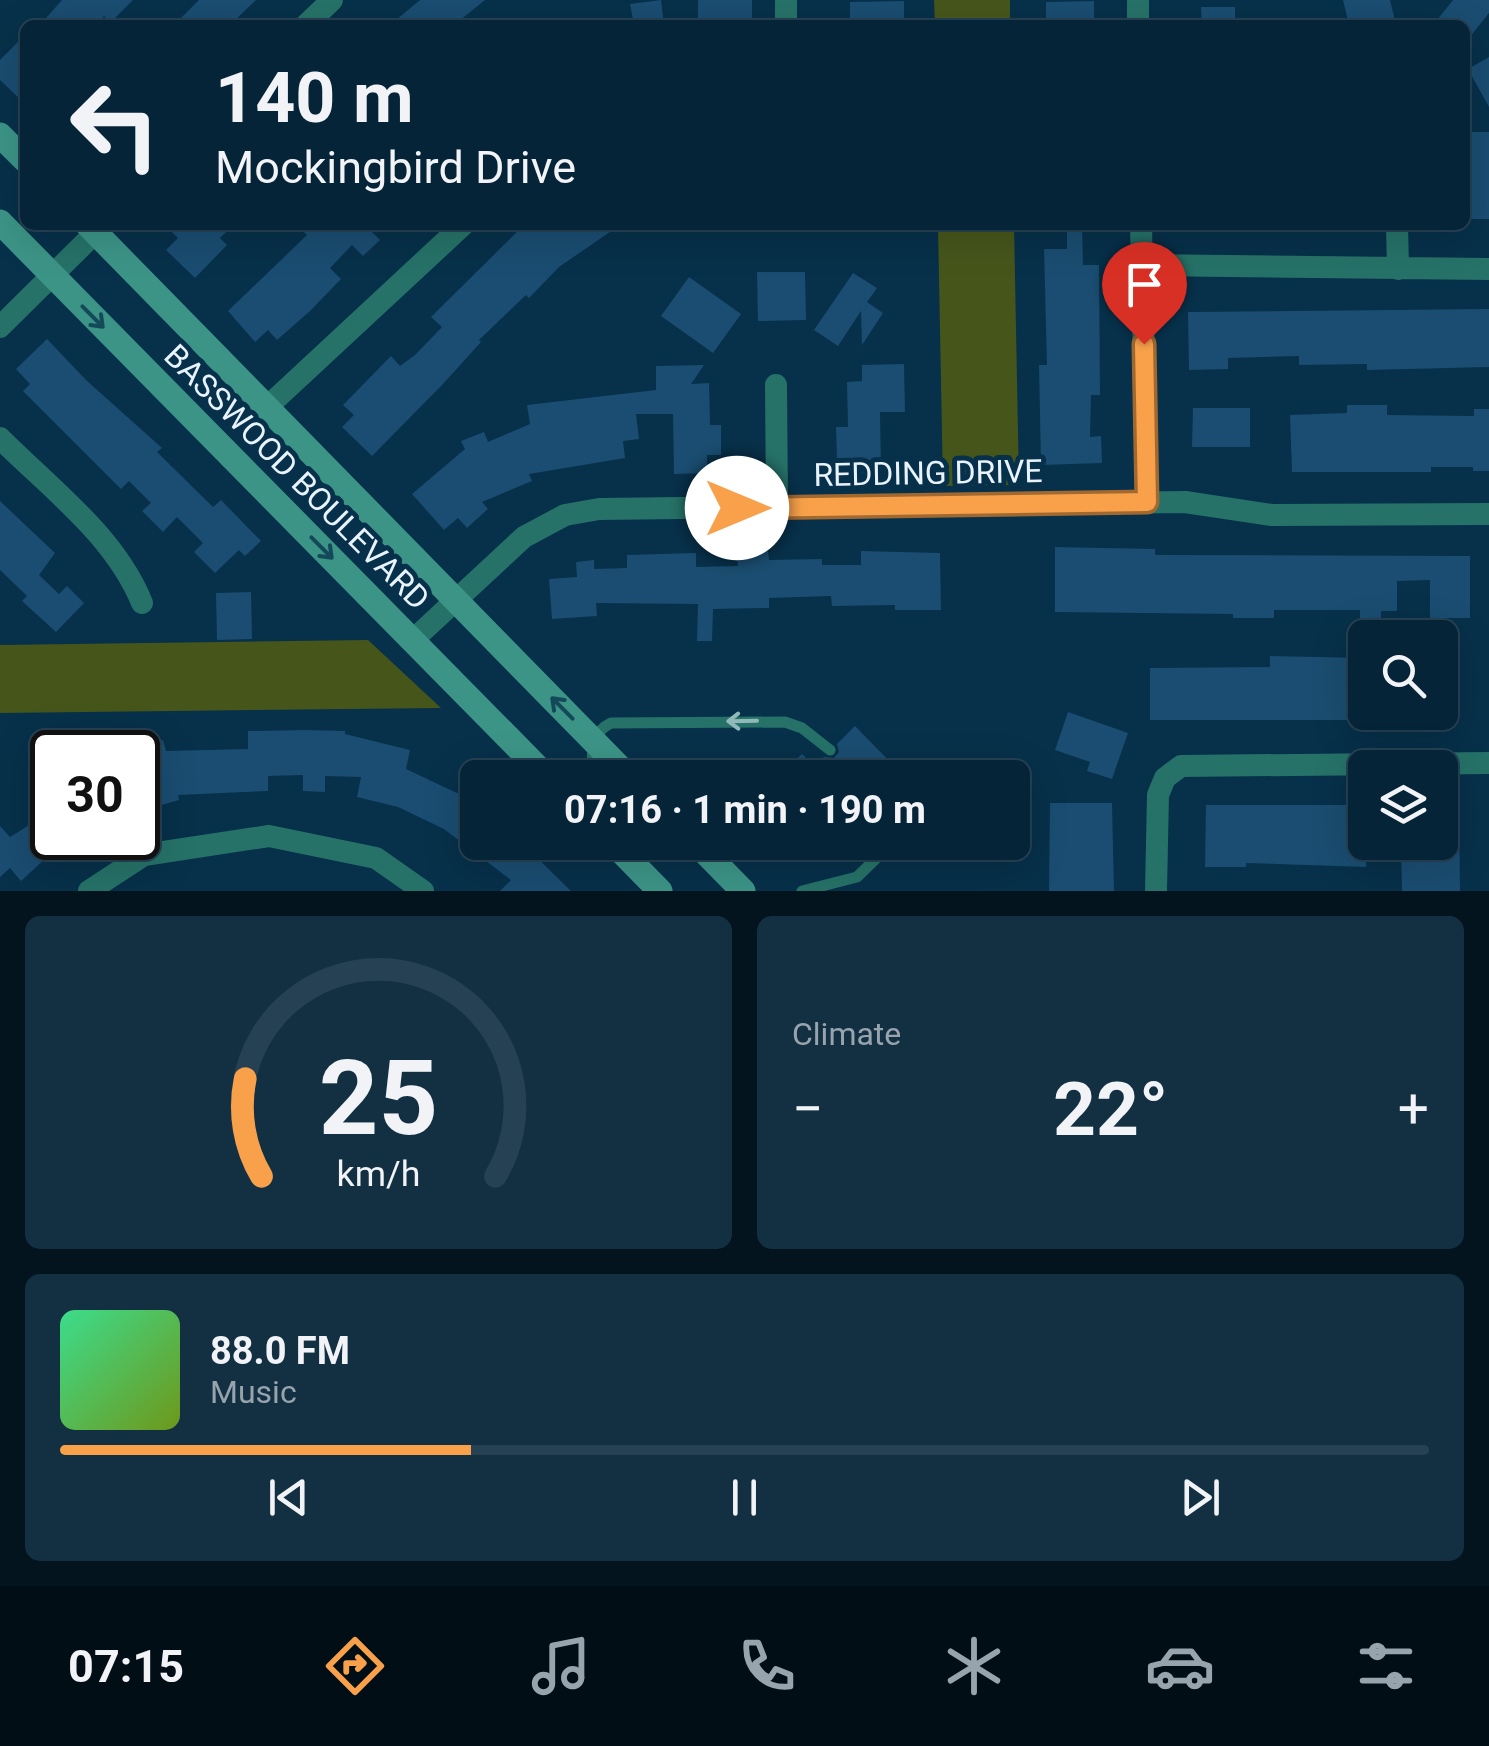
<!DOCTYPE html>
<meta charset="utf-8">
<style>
:root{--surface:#052438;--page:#133043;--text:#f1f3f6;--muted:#97a4ae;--line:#264153;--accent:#f8a14a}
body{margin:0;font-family:Roboto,sans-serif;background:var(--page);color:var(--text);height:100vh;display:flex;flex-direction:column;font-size:38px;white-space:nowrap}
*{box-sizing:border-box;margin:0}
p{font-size:32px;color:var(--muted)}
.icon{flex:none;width:55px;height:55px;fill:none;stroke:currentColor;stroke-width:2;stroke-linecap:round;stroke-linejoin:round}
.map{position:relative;height:891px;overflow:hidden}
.sheet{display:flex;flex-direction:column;gap:25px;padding:25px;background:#03141f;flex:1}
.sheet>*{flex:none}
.banner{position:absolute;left:20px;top:20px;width:1450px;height:210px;border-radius:15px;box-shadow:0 10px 40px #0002,0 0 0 2px var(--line);background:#052438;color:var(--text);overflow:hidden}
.controls{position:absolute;left:1348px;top:620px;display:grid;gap:20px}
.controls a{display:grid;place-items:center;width:110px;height:110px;border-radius:15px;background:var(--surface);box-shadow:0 10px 40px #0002,0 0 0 2px var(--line);font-size:50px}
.speed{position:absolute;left:30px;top:730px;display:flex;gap:20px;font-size:50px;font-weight:700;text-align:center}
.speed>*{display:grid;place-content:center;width:130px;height:130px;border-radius:50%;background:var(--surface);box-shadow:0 10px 40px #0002,0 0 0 2px var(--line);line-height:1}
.speed .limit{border:5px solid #111;border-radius:15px;background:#fff;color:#111}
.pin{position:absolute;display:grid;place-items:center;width:85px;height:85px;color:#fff;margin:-102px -42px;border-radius:50% 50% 50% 0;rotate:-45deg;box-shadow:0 0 10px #0007}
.pin .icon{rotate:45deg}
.me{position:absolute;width:110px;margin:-55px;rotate:90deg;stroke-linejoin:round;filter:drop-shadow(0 0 8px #0008)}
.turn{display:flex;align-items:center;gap:35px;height:210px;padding:0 30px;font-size:45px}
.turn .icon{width:130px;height:130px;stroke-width:2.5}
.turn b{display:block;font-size:70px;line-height:85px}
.big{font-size:75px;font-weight:700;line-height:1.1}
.sheet .widget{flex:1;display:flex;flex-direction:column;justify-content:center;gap:15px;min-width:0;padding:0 35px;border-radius:15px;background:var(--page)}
.sheet .dial{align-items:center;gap:0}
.dial svg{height:260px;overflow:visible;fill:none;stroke:var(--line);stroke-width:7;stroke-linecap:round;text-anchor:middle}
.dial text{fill:var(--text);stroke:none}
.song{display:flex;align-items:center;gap:30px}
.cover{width:120px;height:120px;border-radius:15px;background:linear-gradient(135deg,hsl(150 70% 55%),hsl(80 70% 35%))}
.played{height:10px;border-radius:5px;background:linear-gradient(90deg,var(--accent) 30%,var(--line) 30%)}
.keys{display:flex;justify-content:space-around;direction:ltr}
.heat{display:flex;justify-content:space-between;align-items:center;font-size:55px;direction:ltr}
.sheet .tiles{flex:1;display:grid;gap:25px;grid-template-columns:1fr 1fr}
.widget:last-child{grid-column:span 2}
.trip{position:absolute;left:460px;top:760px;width:570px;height:100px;border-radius:15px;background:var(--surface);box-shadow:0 10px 40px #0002,0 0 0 2px var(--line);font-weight:700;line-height:100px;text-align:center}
.menu{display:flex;height:160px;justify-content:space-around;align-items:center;background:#020e16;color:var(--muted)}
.menu .icon{width:70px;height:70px}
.menu .current{color:var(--accent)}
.menu b{font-size:45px;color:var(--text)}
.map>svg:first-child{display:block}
</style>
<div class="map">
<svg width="1489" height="891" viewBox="0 0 1489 891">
<rect width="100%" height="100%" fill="#07304a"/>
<path fill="#46561b" d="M934,0h76v25h-75z
M938,225h76l5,260 -76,1z
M368,640l73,68 -441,5v-68z"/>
<path fill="#1a4d71" d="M62,0h71l-23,23 -6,-7 -8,9h-56z
M199,0h57l-26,25h-56z
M420,0h65l-31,25h-64z
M661,0l3,25h-30l-4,-21z
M698,0h54v25h-54z
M1343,0h47l6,25h-47z
M1453,0h36v13l-24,30v-18h-32z
M904,1v24h-54v-23z
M1094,1v24h-48v-23z
M1201,7h34v18h-33z
M25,35v69l-25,-24v-20z
M1489,57v50l-21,-38z
M1471,132h18v87h-24v-37l7,-1z
M165,225h68l-13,13 7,7 -32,33 -29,-28 12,-12z
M297,225h68l15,15 -17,16 -11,-11 -22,23 11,11 -31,32 -33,29 -9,-10 -13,12 -27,-31 79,-76z
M524,225h96l-61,42 -30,31 -3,-3 -47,45 2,2 -38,42 -71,72 -30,-29 12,-12 -11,-10 48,-49 9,10 15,-11 27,-28 -11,-10z
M1067,225h15l1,40h16l1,130h-9l-1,42 11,-1 1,27 -61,2 -2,-100h8l-3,-116h23z
M757,272h48l1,48 -48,1z
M853,273l24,15 -10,14 16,11 -21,32 -1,-34 -23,35 -24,-16z
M689,277l52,37 -28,39 -52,-37z
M1489,309v58l-122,3v-6l-68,1v-9l-71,2v11l-39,1 -1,-58z
M47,339l39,41 76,68 -5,4 56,55 8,-7 40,41 -16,15 -6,-6 -24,23 -21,-21 9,-9 -26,-26 -14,15 -21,-21 9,-8 -22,-22 -8,8 -98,-98 7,-7 -14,-15z
M904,364l1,48h-25l1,61 -31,1v-15h-13l-1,-32h12l-1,-45 15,-1v-16z
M704,365l-13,19 18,-1 1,42h11v30h-14v18l-33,1 -1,-60h-37l3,25 -16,2 2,17 -96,16 3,7 -50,21 6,7 -21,19 -9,-10 -14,12 -32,-36 53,-45 -4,-8 23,-9 4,10 42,-18 -3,-19 129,-15v-24z
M1347,405h40v10l87,1v-7h15v62h-16v-4h-42v5h-139l-2,-57 57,-2z
M1193,408h57v39h-58z
M0,501l55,52 -16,22 20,19 8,-8 17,17 -28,29 -34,-31 5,-5 -27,-26z
M1055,547l100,2v6l315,1v62h-40v-38l-33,1v30h-16v7h-21v-8h-86v8h-41v-4l-178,-2z
M768,551l1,9 53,-1v6h39v-14l79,2 1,57h-46v-5l-63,1 -1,-10 -62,2v10l-56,1 -1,32h-15l1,-37 -102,-1 1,13 -45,3 -3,-40 28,-2 -1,-15 18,-2v9l33,-1v-13l69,-2v14l42,-1 -1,-14z
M251,592l1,47 -35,1 -1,-47z
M1270,656l95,2v62h-215v-52l120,-1z
M1068,712l60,21 -16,46 -25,-8 3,-9 -35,-12z
M855,726l41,42 -11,10h-88l-13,-7 18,-17 12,12 10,-9 10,1 5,-6 -2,-8z
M305,730l40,1v3l65,16 -4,19 72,34v39h43l50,49h-71l11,-11 -67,-51 -46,-22 -41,-10 4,-20 -36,-1v16l-22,-1v-16l-35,1v15l-90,4 1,5 -38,11 -3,-14v-50l25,-7 3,11 82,-2v-18z
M1050,803h62l2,88h-65z
M1206,805h159l1,62 -120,-4v4h-41z
M52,811v27h28l-33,19 -26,24 -11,-13 -10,9v-51l10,11z
M1440,812h19l1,79h-58l-1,-49h39z"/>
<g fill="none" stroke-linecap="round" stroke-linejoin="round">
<path stroke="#267268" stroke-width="11" d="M592,778c1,-23 -4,-44 19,-55l174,-1 17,6 28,22
M802,891l55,-14 36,-35"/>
<path stroke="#267268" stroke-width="22" d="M1138,0v25
M306,25l26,-25
M786,25v-25
M1141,225l6,277
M1397,225l1,44
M1142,265l347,4
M0,327l103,-102
M776,385l1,122
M265,409l198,-184
M0,438c50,50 115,98 142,165
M413,640l111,-103 41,-22 34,-6 586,-7 87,13 217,-1
M89,891l55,-36 125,-19 107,22 47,33
M1156,891l2,-96 7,-17 16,-12 308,-3"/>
<path stroke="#3c9487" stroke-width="25" d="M0,135l25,25
M0,222l548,556
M88,225l542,553
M612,842l48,49
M695,842l48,49"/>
</g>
<defs><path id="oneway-shaft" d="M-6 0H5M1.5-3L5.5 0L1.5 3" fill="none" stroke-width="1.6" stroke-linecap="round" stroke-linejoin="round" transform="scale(2.5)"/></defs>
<g stroke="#144959">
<use href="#oneway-shaft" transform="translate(93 317) rotate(45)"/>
<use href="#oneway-shaft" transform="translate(322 548) rotate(45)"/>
<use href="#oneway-shaft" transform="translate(562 708) rotate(-135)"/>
</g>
<use stroke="#91b9b9" href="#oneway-shaft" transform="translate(742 721) rotate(179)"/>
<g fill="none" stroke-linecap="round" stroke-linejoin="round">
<g stroke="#a16930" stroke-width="25">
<path id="route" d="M737,508l410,-6 -3,-158"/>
</g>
<use href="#route" stroke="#f8a14a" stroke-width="18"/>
</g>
<g text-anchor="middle" stroke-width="10" stroke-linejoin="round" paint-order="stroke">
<g font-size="32" fill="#e9f3fc" stroke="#07304a">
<text transform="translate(928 473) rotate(-1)" y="11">REDDING DRIVE</text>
<text transform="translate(297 477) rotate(45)" y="11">BASSWOOD BOULEVARD</text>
</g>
</g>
</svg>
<div class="controls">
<a><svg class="icon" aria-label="search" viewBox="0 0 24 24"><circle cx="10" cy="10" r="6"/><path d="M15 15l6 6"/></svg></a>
<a><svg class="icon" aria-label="layers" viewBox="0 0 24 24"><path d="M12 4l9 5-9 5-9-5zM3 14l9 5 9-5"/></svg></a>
</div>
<div class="speed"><div class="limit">30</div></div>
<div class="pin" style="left:1144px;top:344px;background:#d93025"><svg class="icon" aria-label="arrive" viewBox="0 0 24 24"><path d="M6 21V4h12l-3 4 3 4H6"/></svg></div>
<svg class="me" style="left:737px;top:508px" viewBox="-20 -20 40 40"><circle r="19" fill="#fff"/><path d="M0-13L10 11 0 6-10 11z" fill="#f8a14a"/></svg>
<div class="trip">07:16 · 1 min · 190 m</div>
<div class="banner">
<div class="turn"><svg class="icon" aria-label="left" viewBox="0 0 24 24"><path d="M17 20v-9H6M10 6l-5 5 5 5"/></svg><div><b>140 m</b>Mockingbird Drive</div></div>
</div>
</div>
<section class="sheet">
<div class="tiles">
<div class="widget dial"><svg viewBox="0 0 100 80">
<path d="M14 69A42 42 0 1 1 86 69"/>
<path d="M14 69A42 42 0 0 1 9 39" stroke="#f8a14a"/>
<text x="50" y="56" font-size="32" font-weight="700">25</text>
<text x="50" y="72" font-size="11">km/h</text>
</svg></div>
<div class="widget"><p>Climate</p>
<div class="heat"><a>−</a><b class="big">22°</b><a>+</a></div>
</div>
<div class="widget">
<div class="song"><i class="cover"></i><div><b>88.0 FM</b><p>Music</p></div></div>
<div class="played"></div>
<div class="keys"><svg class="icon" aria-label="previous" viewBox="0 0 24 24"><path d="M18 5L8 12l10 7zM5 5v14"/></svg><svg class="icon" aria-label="pause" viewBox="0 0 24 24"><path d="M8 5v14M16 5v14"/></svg><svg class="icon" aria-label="next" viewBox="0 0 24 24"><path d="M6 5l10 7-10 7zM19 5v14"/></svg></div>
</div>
</div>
</section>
<nav class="menu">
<b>07:15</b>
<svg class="icon current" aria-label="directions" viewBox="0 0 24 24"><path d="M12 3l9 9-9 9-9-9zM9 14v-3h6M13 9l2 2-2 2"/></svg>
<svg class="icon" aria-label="music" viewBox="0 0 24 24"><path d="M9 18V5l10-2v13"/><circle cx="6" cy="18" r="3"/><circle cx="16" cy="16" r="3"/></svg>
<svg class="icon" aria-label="phone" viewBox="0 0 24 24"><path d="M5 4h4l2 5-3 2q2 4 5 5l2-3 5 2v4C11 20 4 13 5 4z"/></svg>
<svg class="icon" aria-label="climate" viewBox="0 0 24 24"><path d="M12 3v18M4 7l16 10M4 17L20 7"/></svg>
<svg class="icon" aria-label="car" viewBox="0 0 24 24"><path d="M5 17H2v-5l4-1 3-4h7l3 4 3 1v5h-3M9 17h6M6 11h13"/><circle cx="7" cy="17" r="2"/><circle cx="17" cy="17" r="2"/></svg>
<svg class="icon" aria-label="filters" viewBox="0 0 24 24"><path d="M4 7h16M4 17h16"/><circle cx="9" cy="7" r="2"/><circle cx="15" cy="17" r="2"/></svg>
</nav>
